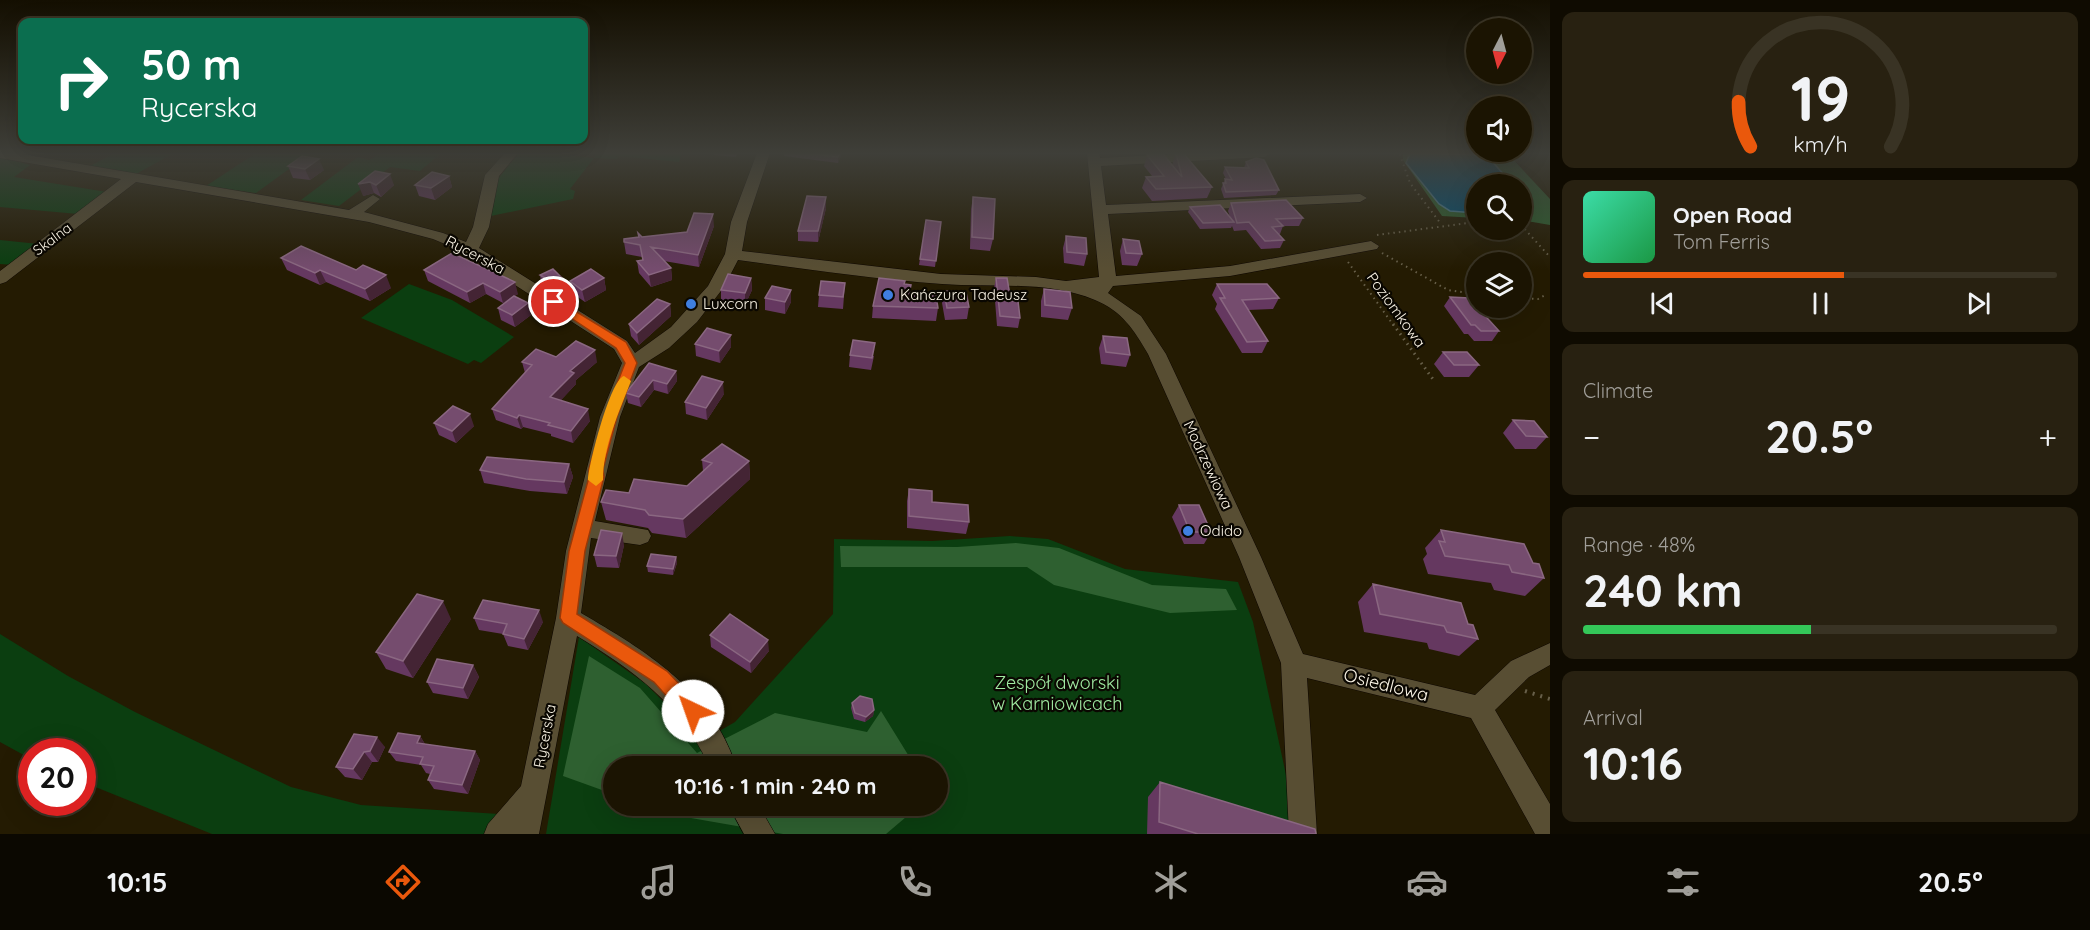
<!DOCTYPE html>
<meta charset="utf-8">
<style>
:root{--surface:#1b1402;--page:#282111;--text:#f1f3f6;--muted:#a09e99;--line:#393324;--accent:#ea580c}
body{margin:0;font-family:Quicksand,sans-serif;background:var(--page);color:var(--text);height:100vh;display:flex;flex-direction:column;font-size:22px;white-space:nowrap}
*{box-sizing:border-box;margin:0}
p{font-size:20px;color:var(--muted)}
.icon{flex:none;width:33px;height:33px;fill:none;stroke:currentColor;stroke-width:2;stroke-linecap:round;stroke-linejoin:round}
.map{position:relative;flex:1;overflow:hidden}
.drawer{display:flex;flex-direction:column;gap:12px;padding:12px;background:#0f0b01;width:540px}
.drawer>*{flex:none}
.hud{position:absolute;left:18px;top:18px;width:570px;height:126px;border-radius:12px;box-shadow:0 6px 24px #0002,0 0 0 2px var(--line);background:#0b6e4f;color:#fff;overflow:hidden}
.needle{width:39px;rotate:186deg}
.controls{position:absolute;left:1466px;top:18px;display:grid;gap:12px}
.controls a{display:grid;place-items:center;width:66px;height:66px;border-radius:50%;background:var(--surface);box-shadow:0 6px 24px #0002,0 0 0 2px var(--line);font-size:30px}
.speed{position:absolute;left:18px;top:738px;display:flex;gap:12px;font-size:30px;font-weight:700;text-align:center}
.speed>*{display:grid;place-content:center;width:78px;height:78px;border-radius:50%;background:var(--surface);box-shadow:0 6px 24px #0002,0 0 0 2px var(--line);line-height:1}
.speed .limit{border:9px solid #d22;background:#fff;color:#111}
.pin{position:absolute;display:grid;place-items:center;width:51px;height:51px;color:#fff;margin:-26px;border:3px solid #fff;border-radius:50%;box-shadow:0 2px 6px #0007}
.me{position:absolute;width:66px;margin:-33px;rotate:318deg;stroke-linejoin:round;filter:drop-shadow(0 0 4px #0008)}
.turn{display:flex;align-items:center;gap:21px;height:126px;padding:0 24px;font-size:27px}
.turn .icon{width:78px;height:78px;stroke-width:2.5}
.turn b{display:block;font-size:42px;line-height:51px}
.big{font-size:45px;font-weight:700;line-height:1.1}
.drawer .card{flex:1;display:flex;flex-direction:column;justify-content:center;gap:9px;min-width:0;padding:0 21px;border-radius:12px;background:var(--page)}
.drawer .dial{align-items:center;gap:0}
.dial svg{height:156px;overflow:visible;fill:none;stroke:var(--line);stroke-width:7;stroke-linecap:round;text-anchor:middle}
.dial text{fill:var(--text);stroke:none}
.song{display:flex;align-items:center;gap:18px}
.cover{width:72px;height:72px;border-radius:9px;background:linear-gradient(135deg,hsl(160 70% 55%),hsl(140 70% 35%))}
.played{height:6px;border-radius:3px;background:linear-gradient(90deg,var(--accent) 55%,var(--line) 55%)}
.keys{display:flex;justify-content:space-around;direction:ltr}
.heat{display:flex;justify-content:space-between;align-items:center;font-size:33px;direction:ltr}
.charge{height:9px;border-radius:4px;background:linear-gradient(90deg,#34c759 48%,var(--line) 0)}
.trip{position:absolute;left:603px;top:756px;width:345px;height:60px;border-radius:30px;background:var(--surface);box-shadow:0 6px 24px #0002,0 0 0 2px var(--line);font-weight:700;line-height:60px;text-align:center}
.dock{display:flex;height:96px;justify-content:space-around;align-items:center;background:#0b0801;color:var(--muted)}
.dock .icon{width:42px;height:42px}
.dock .active{color:var(--accent)}
.dock b{font-size:27px;color:var(--text)}
main{display:flex;flex:1;min-height:0}
.map>svg:first-child{display:block}
</style>
<main>
<div class="map">
<svg width="1550" height="834" viewBox="0 0 1550 834">
<rect width="100%" height="100%" fill="#241b02"/>
<path fill="#0b3e10" fill-rule="evenodd" d="M115,153h59l-38,21 -46,-8z
M256,153h55l-55,40 -50,-7z
M381,153h60l-21,18 -30,-4 -51,39 -38,-6 57,-43 11,3z
M519,153h31l44,5 3,-5h85l-3,9 -60,-6 -2,3 -23,-1 -24,31 5,2 -2,8 -87,18 11,-37z
M0,157l30,8 -16,12 93,15 -29,22 -78,-7z
M0,240l39,4 -25,21 -14,-1z
M409,284l43,16 62,37 -33,26 -7,-3 -6,4 -107,-46z
M1010,536l38,3 77,30 113,13 15,40 38,176 3,36h-748l33,-197 67,47 56,57 33,-19 98,-108 1,-75 98,2zM614,766h324v40h-324z
M0,634l68,42 67,36 156,75 70,18 138,9 -10,20h-277l-129,-52 -1,-30h-50l-1,7 -31,-17z"/>
<path fill="#2e6030" d="M1403,153h7l-4,10 44,48 26,2v5l-34,-2 -39,-56z
M1447,153h60l43,46v26l-29,-5v-8l5,-1v-9l-5,-6v-12h-9c-26,-29 -26,-28 -65,-31z
M1016,543l43,5 93,37 74,4 11,21 -67,3 -116,-28 -27,-18h-186l-1,-21 117,1z
M589,656l51,32 57,65 78,-40 92,19 14,-21 34,55h-301l-1,28 -50,-18z
M645,806h274l-33,28h-103l-115,-20z"/>
<path fill="#00527a" stroke="#4b839a" stroke-width="1.5" d="M1410,153l70,2 10,4 22,25h-36v29l-26,-2 -11,-7 -33,-41z"/>
<g fill="none" stroke-linecap="round" stroke-linejoin="round">
<g stroke="#0d0600" stroke-width="1">
<path id="minor" d="M0,153h16l333,57 24,-15 7,4 -16,13 79,21 23,9 7,-15 12,-52 20,-22h13l-19,23 -10,51 -10,21 148,93 8,12 36,-26 37,-41 17,-32 6,-32 26,-69h13l-23,69 -5,29 199,23 95,3 30,4 33,-4 -12,-124h12l1,5 95,-5h76l-6,4 -164,9 5,39 254,-11 7,4 -7,4 -252,12 8,62 114,-10 141,-25 8,5 -2,3 -147,27 -117,10 -5,7 33,23 25,38 95,203 42,97 172,41 36,-34 39,-18v22l-21,12 -34,33 55,94v30h-15l-64,-116 -164,-40 10,156h-28l-8,-171 -42,-106 -91,-203c-14,-24 -26,-43 -53,-54 -48,-20 -102,-12 -153,-16 -68,-5 -136,-15 -204,-24l-14,27 -27,35 -28,26 -30,19 -19,50 -25,104 53,9 3,6 -3,6 -8,3 -49,-7 -10,75c65,38 131,78 155,153h-27c-27,-61 -76,-96 -132,-130l-38,198h-55l4,-10 33,-38 35,-168 10,-67 34,-134 22,-54 -8,-14 -150,-97 -31,-13 -64,-17 -233,-40 -130,100 -6,2v-13l121,-92 -121,-21z
M729,806h30l16,28h-31z"/>
</g>
<path stroke="#675f49" stroke-width="2" stroke-dasharray="1.5 4" stroke-linecap="butt" d="M1394,153l6,2 10,28 31,41
M1521,225l29,32
M1377,235l99,-13
M1382,253l66,37 28,4
M1348,262l46,64
M1521,298l17,1 9,-5
M1492,308l9,9"/>
<path stroke="#675f49" stroke-width="3" stroke-dasharray="1.5 4.5" stroke-linecap="butt" d="M1393,324l42,58"/>
<path stroke="#675f49" stroke-width="4" stroke-dasharray="2 6" stroke-linecap="butt" d="M1525,691l25,8"/>
<use href="#minor" fill="#584e33" fill-rule="evenodd"/>
</g>
<path fill="#653860" d="M714,153h23l-1,4 -22,-2z
M784,153h58l-4,10 -54,-7z
M1133,153h17l-16,1z
M1176,153l36,34 -5,11 -55,3 -10,-13 4,-11 6,-1 -8,-10 3,-11 25,10z
M1246,162l33,28 -3,5 -52,3 -3,-9 4,-10h1l-3,-6 2,-6 19,1z
M288,166l36,4 -14,10 -17,-2z
M375,171l19,14 -13,12 -7,-4 -11,3z
M449,176l3,11 -17,13 -16,-4 -4,-11z
M973,197l20,42 -3,12 -20,-2 1,-40z
M1231,203l72,15 -4,8h-16l-3,8h-2l6,6 -4,8 -19,1 -15,-19 -12,1 -2,-5 -1,2 -31,1 -12,-17 2,-5 40,10 -2,-6z
M826,208l-8,34 -20,-1v-10z
M926,220l15,2 -6,45 -16,-2z
M714,226l-15,41 -35,-6 7,7 1,12 -21,7 -12,-14 -2,-12 5,-1v-3l-16,-3 -2,-12 18,-5 45,-5z
M1066,236l21,18 -3,12 -20,-3 -1,-15z
M1123,239l19,15 -5,12 -15,-1 -2,-14z
M452,253l66,41 -15,9 -17,-9 -16,9 -42,-22 -4,-11z
M281,258l110,30 -21,13 -44,-19 -6,3 -33,-15z
M540,275l25,10 -10,4 -14,-8z
M604,278l2,12 -21,12 -13,-9 -2,-12z
M751,278l1,12 -7,15 -24,-3v-12z
M996,278l24,40 -2,10 -21,-2 -3,-38z
M845,283l-2,26 -25,-2 1,-12z
M904,284l5,11 29,13 -2,13 -64,-3 1,-12z
M1217,284l62,14 -6,11 -25,1 20,31 -6,12h-20l-27,-44 2,-5 -5,-9z
M1044,289l28,19 -4,12 -27,-3v-16z
M791,290v12l-6,12 -20,-4v-12z
M944,291l25,16 -2,12 -22,1 -3,-17z
M1450,297l49,34 -7,10h-18l-6,-7h-4l-20,-28z
M670,304l1,12 -32,29 -8,-9 -2,-12z
M498,308l33,7 -16,12 -14,-7z
M731,335v12l-11,16 -24,-7 -1,-12z
M1103,336l27,19 -4,12 -25,-3 -2,-16z
M1443,352l36,13 -10,12h-25l-10,-13z
M850,355l24,1 -3,14 -22,-3z
M556,357l41,5 -21,18v4l-16,17 30,20 -17,22 -22,-7v-2l-28,-7 -2,2 -25,-9 -4,-11 33,-36 -3,-11z
M649,363l27,8 1,10 -9,13 -14,-4 -13,17 -13,-4 -2,-10z
M724,394l-17,26 -21,-6 -1,-12z
M1513,420l34,17 -11,12h-21l-12,-16z
M434,423l40,3 -18,17 -17,-8z
M702,460l47,1 1,18 -64,59 -34,-5 -4,-5 -42,-8 -5,-18 28,-9 58,-7 16,-15z
M569,464l4,13 -6,17 -37,-3 -46,-8 -4,-13z
M909,489l60,33 -3,12 -59,-6v-27z
M1179,505l32,27 -7,12h-20l-12,-27z
M1441,530l92,33 11,15 -19,18 -31,-6 -3,-7 -63,-9 -5,-15 4,-5 -2,-6z
M624,545l-5,23 -22,-1 -3,-12z
M676,557l1,6 -4,12 -25,-3 -1,-6z
M1373,584l95,40 10,15 -19,17 -30,-7 -2,-6 -63,-11 -6,-30z
M474,618l69,4 -15,28 -20,-4 -5,-12 -24,-4z
M451,619l-38,59 -27,-9 -10,-17z
M710,635l59,16 -18,22 -40,-26z
M473,665l6,12 -11,22 -35,-6 -6,-11z
M852,703l22,7 -1,6 -8,6 -11,-3 -3,-11z
M354,734l31,13 -7,15h-6l-10,18 -17,-3 -9,-10z
M420,736l5,8 50,7 5,9 -12,34 -34,-5 -6,-9 2,-6 -4,-1 -5,-8 -25,-4 -7,-9z
M1160,782l156,52h-169l1,-37z"/>
<path fill="#442434" d="M840,153h2l-4,10v-6z
M319,159l5,11 -14,10 -5,-11z
M390,174l4,11 -13,12 -5,-12z
M449,176l3,11 -17,13 -4,-12z
M370,182l4,11 -11,3 -5,-12z
M826,197v11l-8,34v-11z
M713,214l1,12 -15,41 -1,-12z
M671,268l1,12 -21,7 -2,-12z
M320,270l6,12 -6,3 -5,-12z
M386,275l5,13 -21,13 -5,-12z
M604,278l2,12 -21,12 -3,-12z
M751,278l1,12 -7,15v-12z
M563,279l2,6 -10,4 -2,-6z
M515,282l3,12 -15,9 -3,-11z
M483,283l3,11 -16,9 -3,-11z
M791,290v12l-6,12v-12z
M528,303l3,12 -16,12 -3,-12z
M670,304l1,12 -32,29 -2,-12z
M731,335v12l-11,16 -1,-12z
M595,350l2,12 -21,18v4l-23,25 -3,-12 20,-26z
M676,371l1,10 -9,13 -1,-10z
M653,380l1,10 -13,17 -2,-10z
M723,382l1,12 -17,26 -1,-12z
M588,409l2,12 -17,22 -2,-12z
M470,414l4,12 -18,17 -4,-12z
M519,415l4,12 -2,2 -4,-11z
M749,461l1,18 -64,59 -3,-19z
M569,464l4,13 -6,17 -3,-12z
M622,533l2,12 -5,23 -3,-12z
M676,557l1,6 -4,12v-6z
M443,601l8,18 -38,59 -10,-17z
M539,610l4,12 -15,28 -4,-11z
M768,640l1,11 -18,22 -1,-11z
M473,665l6,12 -11,22 -5,-11z
M874,710l-1,6 -8,6 1,-5z
M420,736l6,10 -9,-3z
M377,737l8,10 -7,15 -8,-11z
M475,751l5,9 -12,34 -6,-9z
M364,752l8,10 -10,18 -9,-11z"/>
<path fill="#754c6e" stroke="#8a6781" stroke-width="1.5" d="M804,153h36l-2,4z
M1176,153h7l29,34 -56,2 -10,-12 18,-1 -17,-21 16,-1 19,23z
M302,156l17,3 -14,10 -17,-3z
M1256,158l8,2 15,30 -53,2 -3,-9h3l-1,-4 7,1 -7,-13 24,1 -3,-6z
M375,171l15,3 -14,11 -6,-3 -12,2z
M432,172l17,4 -18,12 -16,-3z
M807,196l19,1 -8,34h-20z
M973,197l22,2 -2,40 -21,-2z
M1286,200l17,18 -27,1 7,7 -11,1 12,13 -19,1 -16,-19 -12,1 -6,-20z
M1220,205l14,17 -31,1 -13,-16z
M694,213l19,1 -15,41 -47,-8 20,21 -22,7 -12,-14 6,-1 -3,-15 -16,-3v-3l15,-2 -1,-4 4,4 45,-5z
M926,220l15,2 -5,39 -16,-2z
M1066,236l20,2 1,16 -20,-2z
M1123,239l16,2 3,13 -16,-1z
M301,246l55,24 7,-5 23,10 -21,14 -45,-19 -5,3 -34,-15z
M452,253l63,29 -15,10 -17,-9 -16,9 -43,-22z
M553,269l10,10 -10,4 -13,-8z
M591,269l13,9 -22,12 -12,-9z
M728,274l23,4 -6,15 -24,-3z
M879,278l26,3 -1,3 7,1 -2,9 27,2 2,12 -65,-2z
M996,278h11l4,23h7l2,17 -20,-2z
M821,281l24,2 -2,14 -24,-2z
M1217,284h50l12,14 -37,2 26,41 -21,1 -27,-44h5z
M772,286l19,4 -6,12 -20,-4z
M1044,289l26,3 2,16 -27,-3z
M944,291l22,1 3,15 -22,1z
M514,296l14,7 -16,12 -14,-7z
M1450,297l19,1 7,8v2h2l21,23h-18l-6,-6h-4z
M657,299l13,5 -33,29 -8,-9z
M707,328l24,7 -12,16 -24,-7z
M1103,336l24,2 3,17 -24,-3z
M853,340l22,3 -3,15 -22,-3z
M576,341l19,9 -25,21 4,2 -24,24 38,12 -17,22 -23,-6 2,-2 -31,-8 -2,3 -25,-9 40,-44 -10,-3 14,-13 20,8z
M1443,352h24l12,13h-25z
M649,363l27,8 -9,13 -14,-4 -14,17 -13,-4z
M702,376l21,6 -17,26 -21,-6z
M453,406l17,8 -18,17 -18,-8z
M1513,420l21,1 13,16 -21,-1z
M722,444l27,17 -66,58 -34,-4 -4,-5 -44,-8 5,-12 23,3 5,-14 53,7 25,-23 -10,-3z
M487,457l82,7 -5,18 -38,-3 -46,-9z
M909,489l23,2v11l36,3 1,17 -60,-6z
M1179,505h20l12,27h-21z
M601,530l21,3 -6,23 -22,-1z
M1441,530l83,14 9,19 6,1 5,14 -32,-6 -3,-7 -64,-9 -6,-15 6,1z
M651,554l25,3 -3,12 -26,-3z
M1373,584l88,19 7,21 5,1 5,14 -31,-7 -3,-6 -64,-12z
M417,594l26,7 -40,60 -27,-9z
M483,600l56,10 -15,29 -21,-5 4,-10 -33,-6z
M730,614l38,26 -18,22 -40,-27z
M437,659l36,6 -10,23 -36,-6z
M860,696l12,3 2,11 -8,7 -11,-4 -3,-10z
M398,733l22,3 -3,7 58,8 -13,34 -34,-5 6,-14 -14,-2 3,-7 -34,-5z
M354,734l23,3 -7,14 -6,1 -11,17 -17,-2z
M1160,782l155,47 1,5h-118l-39,-12z"/>
<linearGradient id="sky" x2="0" y2="1"><stop stop-color="#140f01"/><stop offset="0.57" stop-color="#3f3f39"/><stop offset="1" stop-color="#3f3f39" stop-opacity="0"/></linearGradient>
<rect width="1550" height="269" fill="url(#sky)"/>
<path fill="#ea580c" stroke="#983908" stroke-width="1.5" d="M554,298l72,44 11,21 -20,54 -14,52 1,8 -19,74 -8,63 90,57 32,34 3,6 -3,7 -6,2 -7,-2 -32,-36 -91,-59 -3,-5 9,-67 20,-74v-8l15,-52 21,-54 -9,-15 -66,-44 -2,-2z"/>
<path fill="#f59e0b" d="M624,376l7,5c-12,31 -28,66 -28,99l-7,6 -8,-6c1,-16 22,-100 36,-104z"/>
<g fill="#3f7fe0" stroke="#0a0701" stroke-width="2">
<circle cx="888" cy="295" r="6"/>
<circle cx="691" cy="304" r="6"/>
<circle cx="1188" cy="531" r="6"/>
</g>
<g text-anchor="middle" stroke-width="4.5" stroke-linejoin="round" paint-order="stroke">
<g font-size="14" fill="#faf4e5" stroke="#0a0701">
<text transform="translate(52 239) rotate(-37)" y="5">Skalna</text>
</g>
<g font-size="15" fill="#faf4e5" stroke="#0a0701">
<text transform="translate(475 255) rotate(28)" y="5">Rycerska</text>
<text transform="translate(1396 310) rotate(54)" y="5">Poziomkowa</text>
<text transform="translate(1208 465) rotate(65)" y="5">Modrzewiowa</text>
<text transform="translate(545 736) rotate(-79)" y="5">Rycerska</text>
</g>
<g font-size="15" fill="#faf4e5" stroke="#0a0701" text-anchor="start">
<text x="900" y="300">Kańczura Tadeusz</text>
<text x="703" y="309">Luxcorn</text>
<text x="1200" y="536">Odido</text>
</g>
<g font-size="18" fill="#a0eaa1" stroke="#0a0701">
<text x="1057" y="689">Zespół dworski<tspan x="1057" dy="21">w Karniowicach</tspan></text>
</g>
<g font-size="18" fill="#faf4e5" stroke="#0a0701">
<text transform="translate(1386 685) rotate(14)" y="6">Osiedlowa</text>
</g>
</g>
</svg>
<div class="controls">
<a><svg class="needle" viewBox="-14 -14 28 28"><path d="M0-13l5 13h-10z" fill="#e53935"/><path d="M0 13l5-13h-10z" fill="#a09e99"/></svg></a>
<a><svg class="icon" aria-label="sound" viewBox="0 0 24 24"><path d="M4 9h4l5-4v14l-5-4H4zM17 9q2 3 0 6"/></svg></a>
<a><svg class="icon" aria-label="search" viewBox="0 0 24 24"><circle cx="10" cy="10" r="6"/><path d="M15 15l6 6"/></svg></a>
<a><svg class="icon" aria-label="layers" viewBox="0 0 24 24"><path d="M12 4l9 5-9 5-9-5zM3 14l9 5 9-5"/></svg></a>
</div>
<div class="speed"><div class="limit">20</div></div>
<div class="pin" style="left:554px;top:302px;background:#d93025"><svg class="icon" aria-label="arrive" viewBox="0 0 24 24"><path d="M6 21V4h12l-3 4 3 4H6"/></svg></div>
<svg class="me" style="left:693px;top:711px" viewBox="-20 -20 40 40"><circle r="19" fill="#fff"/><path d="M0-13L10 11 0 6-10 11z" fill="#ea580c"/></svg>
<div class="trip">10:16 · 1 min · 240 m</div>
<div class="hud">
<div class="turn"><svg class="icon" aria-label="right" viewBox="0 0 24 24"><path d="M7 20v-9h11M14 6l5 5-5 5"/></svg><div><b>50 m</b>Rycerska</div></div>
</div>
</div>
<section class="drawer">
<div class="card dial"><svg viewBox="0 0 100 80">
<path d="M14 69A42 42 0 1 1 86 69"/>
<path d="M14 69A42 42 0 0 1 8 46" stroke="#ea580c"/>
<text x="50" y="56" font-size="32" font-weight="700">19</text>
<text x="50" y="72" font-size="11">km/h</text>
</svg></div>
<div class="card">
<div class="song"><i class="cover"></i><div><b>Open Road</b><p>Tom Ferris</p></div></div>
<div class="played"></div>
<div class="keys"><svg class="icon" aria-label="previous" viewBox="0 0 24 24"><path d="M18 5L8 12l10 7zM5 5v14"/></svg><svg class="icon" aria-label="pause" viewBox="0 0 24 24"><path d="M8 5v14M16 5v14"/></svg><svg class="icon" aria-label="next" viewBox="0 0 24 24"><path d="M6 5l10 7-10 7zM19 5v14"/></svg></div>
</div>
<div class="card"><p>Climate</p>
<div class="heat"><a>−</a><b class="big">20.5°</b><a>+</a></div>
</div>
<div class="card"><p>Range · 48%</p><b class="big">240 km</b><div class="charge"></div></div>
<div class="card"><p>Arrival</p><b class="big">10:16</b></div>
</section>
</main>
<nav class="dock">
<b>10:15</b>
<svg class="icon active" aria-label="directions" viewBox="0 0 24 24"><path d="M12 3l9 9-9 9-9-9zM9 14v-3h6M13 9l2 2-2 2"/></svg>
<svg class="icon" aria-label="music" viewBox="0 0 24 24"><path d="M9 18V5l10-2v13"/><circle cx="6" cy="18" r="3"/><circle cx="16" cy="16" r="3"/></svg>
<svg class="icon" aria-label="phone" viewBox="0 0 24 24"><path d="M5 4h4l2 5-3 2q2 4 5 5l2-3 5 2v4C11 20 4 13 5 4z"/></svg>
<svg class="icon" aria-label="climate" viewBox="0 0 24 24"><path d="M12 3v18M4 7l16 10M4 17L20 7"/></svg>
<svg class="icon" aria-label="car" viewBox="0 0 24 24"><path d="M5 17H2v-5l4-1 3-4h7l3 4 3 1v5h-3M9 17h6M6 11h13"/><circle cx="7" cy="17" r="2"/><circle cx="17" cy="17" r="2"/></svg>
<svg class="icon" aria-label="filters" viewBox="0 0 24 24"><path d="M4 7h16M4 17h16"/><circle cx="9" cy="7" r="2"/><circle cx="15" cy="17" r="2"/></svg>
<b>20.5°</b>
</nav>
